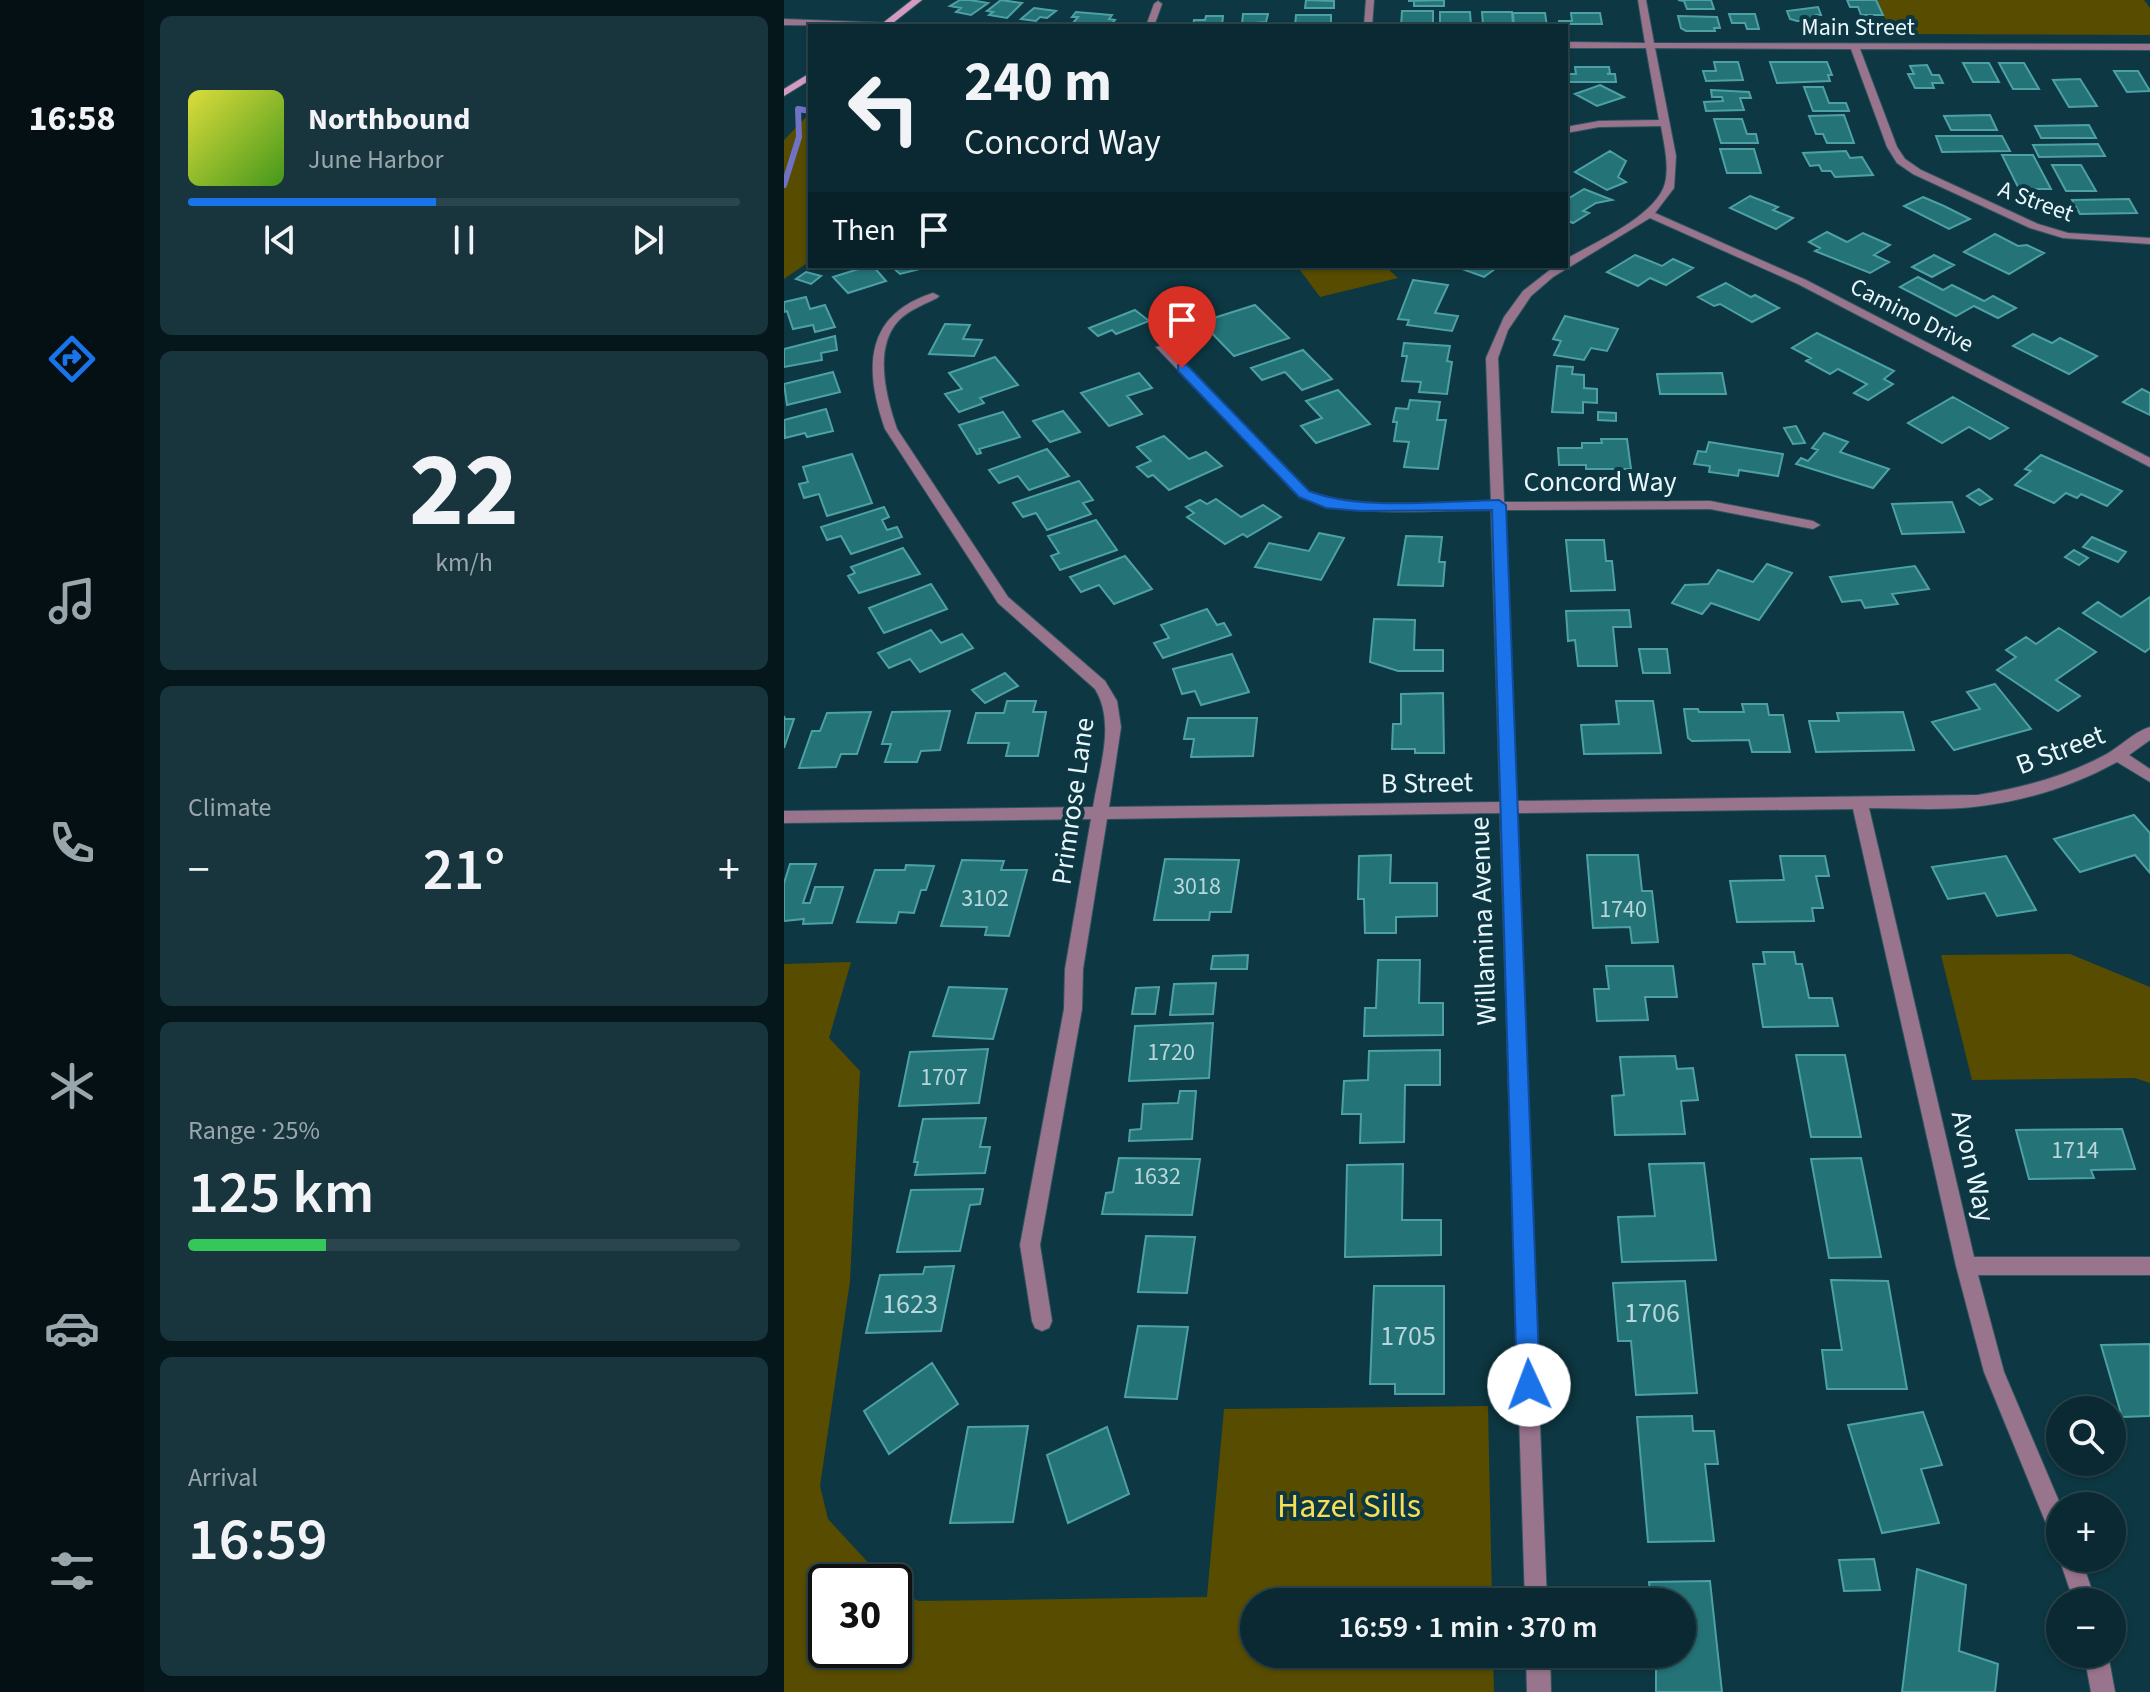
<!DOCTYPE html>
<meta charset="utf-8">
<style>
:root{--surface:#0a2932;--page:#18353e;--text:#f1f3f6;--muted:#99a6ac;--line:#2a454d;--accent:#1a73e8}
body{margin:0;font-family:"Source Sans 3",sans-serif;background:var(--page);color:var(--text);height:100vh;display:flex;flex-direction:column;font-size:30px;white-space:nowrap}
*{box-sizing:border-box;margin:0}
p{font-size:26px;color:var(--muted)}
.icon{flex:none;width:44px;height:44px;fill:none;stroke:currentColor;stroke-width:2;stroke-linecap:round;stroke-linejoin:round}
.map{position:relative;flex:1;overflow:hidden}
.details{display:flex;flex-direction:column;gap:16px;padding:16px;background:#06171c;width:640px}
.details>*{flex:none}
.guide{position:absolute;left:24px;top:24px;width:760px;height:244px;border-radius:0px;box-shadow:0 2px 6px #0004,0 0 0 2px var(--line);background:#0a2932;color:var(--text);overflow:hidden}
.tools{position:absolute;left:1262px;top:1396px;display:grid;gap:16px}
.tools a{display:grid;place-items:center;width:80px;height:80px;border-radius:50%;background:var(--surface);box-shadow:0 2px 6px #0004,0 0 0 2px var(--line);font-size:40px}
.speed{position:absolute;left:24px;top:1564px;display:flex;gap:16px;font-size:40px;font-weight:700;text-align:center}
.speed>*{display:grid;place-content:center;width:104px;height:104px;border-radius:50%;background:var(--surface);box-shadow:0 2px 6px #0004,0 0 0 2px var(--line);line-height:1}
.speed .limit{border:4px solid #111;border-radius:12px;background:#fff;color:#111}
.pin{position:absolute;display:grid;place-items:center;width:68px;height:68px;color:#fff;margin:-82px -34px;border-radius:50% 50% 50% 0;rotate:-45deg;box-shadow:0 0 8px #0007}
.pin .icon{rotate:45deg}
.me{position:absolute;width:88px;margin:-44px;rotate:358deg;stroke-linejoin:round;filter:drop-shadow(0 0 6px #0008)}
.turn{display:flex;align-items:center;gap:28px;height:168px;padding:0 24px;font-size:36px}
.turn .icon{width:104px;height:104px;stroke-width:2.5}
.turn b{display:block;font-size:56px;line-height:68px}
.then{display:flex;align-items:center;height:76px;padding:0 24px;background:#0003;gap:16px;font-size:30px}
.big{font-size:60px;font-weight:600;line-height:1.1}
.details .tile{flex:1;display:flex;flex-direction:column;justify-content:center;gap:12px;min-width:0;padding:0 28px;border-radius:12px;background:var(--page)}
.details .dial{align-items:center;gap:0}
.dial b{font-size:104px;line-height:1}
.song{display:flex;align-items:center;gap:24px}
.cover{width:96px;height:96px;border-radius:12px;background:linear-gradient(135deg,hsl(60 70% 55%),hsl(100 70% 35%))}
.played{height:8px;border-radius:4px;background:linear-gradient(90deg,var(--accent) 45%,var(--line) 45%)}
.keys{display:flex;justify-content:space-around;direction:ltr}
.heat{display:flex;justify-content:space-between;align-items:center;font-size:44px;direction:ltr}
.charge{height:12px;border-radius:6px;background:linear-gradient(90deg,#34c759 25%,var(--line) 0)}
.trip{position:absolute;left:456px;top:1588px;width:456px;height:80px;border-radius:40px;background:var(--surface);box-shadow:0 2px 6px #0004,0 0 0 2px var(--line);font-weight:600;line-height:80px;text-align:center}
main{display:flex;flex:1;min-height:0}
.tabs{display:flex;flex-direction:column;width:144px;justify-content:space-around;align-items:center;background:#041014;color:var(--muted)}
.tabs .icon{width:56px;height:56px}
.tabs .on{color:var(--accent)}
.tabs b{font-size:36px;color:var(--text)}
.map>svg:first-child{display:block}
</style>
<main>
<nav class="tabs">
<b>16:58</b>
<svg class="icon on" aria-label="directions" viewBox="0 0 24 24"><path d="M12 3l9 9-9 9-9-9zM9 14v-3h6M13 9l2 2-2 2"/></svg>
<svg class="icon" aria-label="music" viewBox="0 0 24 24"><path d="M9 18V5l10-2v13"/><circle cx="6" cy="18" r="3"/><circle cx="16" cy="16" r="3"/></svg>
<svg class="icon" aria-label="phone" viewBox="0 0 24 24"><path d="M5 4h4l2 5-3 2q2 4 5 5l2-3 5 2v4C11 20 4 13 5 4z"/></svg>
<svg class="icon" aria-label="climate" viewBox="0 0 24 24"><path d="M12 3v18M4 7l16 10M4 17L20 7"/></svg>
<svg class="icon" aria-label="car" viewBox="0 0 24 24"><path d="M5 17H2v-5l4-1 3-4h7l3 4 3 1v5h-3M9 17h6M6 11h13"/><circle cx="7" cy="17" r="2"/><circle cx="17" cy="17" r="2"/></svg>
<svg class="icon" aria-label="filters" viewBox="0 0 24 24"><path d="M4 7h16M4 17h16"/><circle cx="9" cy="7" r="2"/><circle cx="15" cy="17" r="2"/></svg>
</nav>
<section class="details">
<div class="tile">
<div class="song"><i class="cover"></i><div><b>Northbound</b><p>June Harbor</p></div></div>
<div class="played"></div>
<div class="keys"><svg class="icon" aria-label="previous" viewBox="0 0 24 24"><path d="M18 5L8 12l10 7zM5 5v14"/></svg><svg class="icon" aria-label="pause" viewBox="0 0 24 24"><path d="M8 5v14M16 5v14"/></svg><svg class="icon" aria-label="next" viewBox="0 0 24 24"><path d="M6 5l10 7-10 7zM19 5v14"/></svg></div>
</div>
<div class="tile dial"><b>22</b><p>km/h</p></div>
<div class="tile"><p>Climate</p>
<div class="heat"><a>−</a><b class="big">21°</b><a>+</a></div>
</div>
<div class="tile"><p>Range · 25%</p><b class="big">125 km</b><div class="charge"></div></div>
<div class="tile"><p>Arrival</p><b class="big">16:59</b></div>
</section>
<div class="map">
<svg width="1366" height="1692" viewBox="0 0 1366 1692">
<rect width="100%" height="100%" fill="#0d3742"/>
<path fill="#584c00" d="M1093,0h267l6,8v27l-258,-1z
M26,113v148l-26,18v-139z
M513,266h88l13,12 -78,19z
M1286,954l80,33v96l-15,-5 -163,2 -31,-125z
M67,962l-22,76 31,33 -10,210 -30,205 8,33 58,63h-60v68h68v-59l25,10 288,-4 17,-188 264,-3 4,196h-238v52h239l1,38h-710v-728z"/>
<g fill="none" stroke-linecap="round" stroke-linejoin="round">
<path stroke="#6f73c6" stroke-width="6" d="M0,185l15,-48 -1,-28 12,2"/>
</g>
<path fill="#237377" stroke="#4da1a5" stroke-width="2" d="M176,0h10l18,3 -17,12 -15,-3 5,-4 -11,-2z
M217,0l21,3 -15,15 -18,-3 4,-3 -6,-1z
M522,0l28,1v7h-29z
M660,0v6h-30v-5h-6z
M927,0l3,9h-27l-3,-8 -6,-1z
M1063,0h29l7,15h-22l-3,-8h-8z
M1034,7l3,8h-5l2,6h-21l-7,-2 -3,-8z
M250,8l22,3 -9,7 -7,-1 -4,4 -15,-2z
M618,11h31v15h-32z
M292,12l36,3 -3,4 6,1 -5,6 -37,-3 5,-6h-6z
M656,12h30l1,13h-31z
M698,12h30l1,13h-30z
M729,13h32l2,13h-33z
M787,13h29l2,11h-43v-3h13z
M459,14h25l-2,8 -24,2z
M945,14h26l4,15h-12l-2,-6h-13z
M512,15h35v9l-36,2z
M422,16h17l-1,10h-29l1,-6h11z
M894,16l39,1 3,11h-6l1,3h-29l-5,-3z
M930,62h24l5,18 -37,1 -3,-10h13z
M986,62h57l5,13h-4l2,6 -53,2z
M1179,63h26l10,19h-26z
M1215,63h25l15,26h-26z
M1143,65l5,10h7l4,8h-11l2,5h-19l-7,-14h6l-4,-8z
M791,67h34l1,6 -3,1h8l1,8h-47l-1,-8h8z
M1330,71h24l12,20 -23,1z
M1296,79l17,27 -28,1 -16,-27z
M816,85l24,12 -27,9 -22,-12z
M1020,87h19l6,16h17l3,8h-36z
M927,90l38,2 2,6h-11l4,12 -38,1 -2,-9 19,-1 -1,-4h-10z
M1060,115l10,28h-27l-4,-9h-7l-7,-18z
M1206,115l7,15h-46l-7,-14z
M930,119h28l5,15h9l2,9h-37z
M1305,125l7,13h-55l-6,-12z
M1152,136h66l8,15 -68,1z
M1314,144l7,12 -66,1 -6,-12z
M936,149h34l7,24h-34z
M826,151l16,10 -8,16 8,5 -19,8 -32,-18z
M1062,151l4,7 12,-1 11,18 -38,2 -4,-6h-9l-3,-6 -9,1 -7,-13z
M1218,155h31l18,34h-32z
M1268,165h29l15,26h-30z
M800,189l28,11 -16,3 -13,8 6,2 -16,10 -7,-3v-20z
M966,196l28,11 -5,3 20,8 -17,11 -46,-21z
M1139,197l21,9 26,13 -21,10 -45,-23z
M1345,199l8,14 -57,1 -8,-14z
M1043,232l20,10 16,-9 27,12 -16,10 15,7 -19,11 -55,-22 5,-3 -11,-6z
M1211,234l23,12 9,-1 17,8 -35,21 -45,-22z
M851,255l27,11 11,-7 20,9 -27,17 -16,-7 -12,8 -31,-14z
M1150,255l20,10 -22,12 -20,-10z
M84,266h5l13,15 -38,12 -15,-16z
M107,266h26l3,3 -20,5z
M670,266h45l-15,11z
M22,272l15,4 -10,8 -15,-5z
M1134,277l25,13 9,-5 32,16 9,-5 23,12 -18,10 -24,-12 -18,10 -56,-29z
M629,280l35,5 -13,28 23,3 -6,15 -45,-6 2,-5 -11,-1z
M942,283l25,14 4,-2 24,13 -27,14 -32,-18 -6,2 -16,-9z
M22,297l4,12 15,-4 10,22 -20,5 -2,-7 -20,4 -6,-18 -3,1v-10z
M471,305l34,33 -55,18 -33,-34z
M351,310l14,11 -33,13 -4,-4 -14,6 -9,-8z
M781,316l53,13 -11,22 -16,-3 -7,12 -30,-5 7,-14 -8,-2z
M161,324l25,1 -7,14 19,1 -8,16 -45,-2z
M1033,333l77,38 -10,8 9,5 -25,16 -14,-7 13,-9 -29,-15 -8,5 -24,-13 5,-3 -19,-10z
M1249,334l19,9 8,-5 37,18 -28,18 -56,-28z
M51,336l2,14 -16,3 1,7 -38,7v-18z
M620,343l46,3 -3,15 5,1 -5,32 -28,-2 2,-10 -19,-1 5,-25h-5z
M519,350l29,29 -30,11 -17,-18 -23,8 -11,-12z
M211,357l23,28 -38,13 4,5 -25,9 -14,-18 17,-5 -13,-16z
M773,366l16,1 -1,7 12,1v13l13,1v14l-14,-1v11l-31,-1z
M49,372l7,20 -53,13 -3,-21z
M355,373l13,15 -25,8 15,18 -33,12 -28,-33z
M938,373l4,21h-66l-3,-20z
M1358,389l8,4v22l-27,-13z
M554,390l32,34 -54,19 -15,-17 21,-8 -16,-17z
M1169,397l55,31 -18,11 -21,-12 -27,16 -34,-20z
M626,400l30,2 -3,18h9l-8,49 -34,-2 5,-25 -15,-1 3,-19h-4l3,-14 12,1z
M42,409l7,22 -26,6 -2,-4 -20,5 -1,-18z
M279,411l17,21 -30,10 -17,-21z
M219,412l17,25 -41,12 2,4 -4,1 -18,-29z
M814,412l18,1v8l-18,-1z
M1012,426l9,17 -12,1 -9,-16z
M1040,433l24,9 -8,10 49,17 -16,19 -77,-24 5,-6 7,3 10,-11 -6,-2z
M380,436l25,23 17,-7 16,14 -53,24 -16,-15 -5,2 -11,-10 14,-6 -14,-14z
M817,439h26l4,30h-45v-4h-27l-1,-17h24v-5h20z
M925,442l74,12 -5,22 -39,-6 -1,6 -29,-4 1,-6 -16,-2 4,-13 8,1z
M263,449l22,27 -40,14 -11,-14 -19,7 -10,-13z
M68,454l20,49 -45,13 -8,-22 -15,4 -5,-14 9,-2 -5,-15z
M1257,455l81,36 -15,15 -26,-12 -4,4 -11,-5 -12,10 -39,-18 16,-14 -6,-2z
M295,481l14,19 -10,3 8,11 -44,16 -11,-17 -13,4 -10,-14z
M1195,489l13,10 -12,6 -13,-9z
M432,499l25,18 22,-12 18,12 -34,20 -4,-3 -18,10 -38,-27 7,-4 -8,-6 14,-7 7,4z
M1168,502l12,30 -62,2 -10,-30z
M100,507l5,10 -7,3 5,10 10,-3 5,10 -51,17 -10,-18 -14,4 -6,-13z
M312,520l21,30 -57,20 -9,-14 8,-3 -11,-17z
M535,533l25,5 -23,42 -66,-13 14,-24 40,8z
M622,536l36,1 -3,25h6l-2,24 -45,-1z
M1308,537l34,15 -8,10 -35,-15z
M782,540h38l2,21h6l3,29 -44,1z
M119,548l17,26 -61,19 -11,-17 7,-3 -4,-6z
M1290,550l14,8 -9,7 -14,-8z
M341,556l27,33 -38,15 -15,-19 -18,7 -11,-15z
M983,564l25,9 -33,47 -48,-17 -9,11 -30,-11 13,-18 23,-1 10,-14 35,12z
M1131,566l14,23 -37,5 6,10 -33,4 -4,-8 -19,2 -12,-25z
M147,584l16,25 -63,24 -15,-25z
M1366,597v51l-5,4 -62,-39 15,-11 23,15z
M423,609l10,16 7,-2 7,12 -68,23 -9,-15 15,-5 -8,-13z
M845,610l2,17h-18l4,39h-39l-3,-26 -7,1 -2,-30z
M590,619l41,1 -1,30h29v21h-45l-28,-9z
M1275,628l37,24 -40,28 24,16 -22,15 -61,-41 19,-13 -10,-7 20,-13 10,7z
M147,630l10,13 21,-9 11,14 -53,24 -10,-13 -21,9 -11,-15z
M855,649h28l3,24h-27z
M448,654l17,38 -48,13 -6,-14 -13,3 -9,-25z
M221,673l13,13 -33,17 -13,-13z
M1211,684l36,45 -77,21 -22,-28 48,-13 -13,-17z
M659,693l1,60h-29v-4h-23l1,-25h8v-30z
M223,701h29l-3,11h13l-8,44h-32l3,-13h-41l8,-30h28z
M832,701h37l8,52 -77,1 -3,-29 38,-1z
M958,704h25l2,11h14l7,37h-38l-3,-12 -57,1 -4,-3 -4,-29h14l1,3h45z
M166,711l-10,39 -19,1 -4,11h-32l6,-18h-9l10,-32z
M87,712l-14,42h-16l-5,13 -37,1 13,-37h8l7,-18z
M1119,712l11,38 -98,2 -7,-31h30l-2,-8z
M0,716l1,3h9l-10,29z
M404,718h69l-4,38 -62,1 3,-18h-10z
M1350,815l16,18v40l-15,-18 -55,17 -26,-33z
M607,855l-1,28h47v33l-41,1v16h-31l-1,-34h-6l1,-43z
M803,855h51l4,36h10l6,51 -26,1 -2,-16 -37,1z
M996,856h45l4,20h-13l7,32h-11l2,13 -77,1 -7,-41 54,-1z
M1222,856l30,54 -39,6 -12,-23 -37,6 -16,-32z
M381,859l74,1 -8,52h-21l-1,8h-55z
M178,860l42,1 -3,9h26l-18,66 -24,-1 2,-8 -46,-1z
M6,864h26l-13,39h7l5,-16h28l-11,36 -29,1 1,-5 -20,2v-38z
M122,865l28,1 -8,24h-5l-7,23 -15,-1 -3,11 -39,-1 18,-52h30z
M979,952h31l2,12h6l7,34h23l6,28 -75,1 -10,-63h12z
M464,955l-1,14h-36l2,-13z
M594,960h42l-1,43h24v32l-79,1 1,-28h11z
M822,966h67l4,31h-32l3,23 -51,1 -3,-32h15z
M432,983l-3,31 -43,1 4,-31z
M165,987l58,2 -14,50 -60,-3z
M375,987l-4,27h-23l4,-26z
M429,1023l-4,55 -80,3 6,-55z
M204,1049l-9,54 -80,3 11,-54z
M656,1050v35h-35l-1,57 -44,1 1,-29h-19l2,-33 24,-1 1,-29z
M1012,1055h49l16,82h-50z
M891,1056l2,13 16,-1 5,32 -17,1 4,33 -70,1 -3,-39 12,-1 -4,-38z
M396,1091h16l-4,48 -63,2 1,-11 11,-1 2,-25 35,-1z
M202,1118l-6,29h10l-5,26 -70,2 3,-13h-4l9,-43z
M1338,1129l13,40 -44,1 3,8 -65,1 -13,-49z
M335,1158l81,1 -8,56 -90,-1 4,-21 7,-1z
M1077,1158l20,99 -52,1 -18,-99z
M920,1163l12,97 -94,2 -4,-45 37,-1 -6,-52z
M619,1164l-1,56h39v35l-96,2 2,-92z
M199,1189l-3,15 -10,1 -10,46 -63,1 14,-62z
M362,1236l49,1 -8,56 -49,-1z
M170,1266l-13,65 -75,2 14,-58 43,-1 2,-7z
M1047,1280l57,1 19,108h-80l-5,-39h20z
M901,1281l12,112 -61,2 -5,-54h-13l-5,-58z
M590,1286h70v108h-49v-10h-25z
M354,1326l50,1 -11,72 -52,-2z
M1366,1344v72l-28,1 -21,-72z
M148,1363l26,41 -69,50 -25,-43z
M1139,1412l19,53 -21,4 18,54 -57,10 -34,-108z
M908,1416l1,15h21l4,33h-13l9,77 -66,1 -11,-125z
M244,1426l-15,96 -63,1 18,-96z
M323,1427l22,67 -61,29 -21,-68z
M1090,1559l6,31 -36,1 -5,-31z
M1133,1569l49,16 -7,66 39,13 -3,28h-93z
M926,1581l12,111h-66v-38h26v-52h-31l-2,-20z"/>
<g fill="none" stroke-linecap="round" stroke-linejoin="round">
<g stroke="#305660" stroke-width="2">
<path id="street" d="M582,0h8l-2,26h-8z
M854,0h8l8,43 496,1v6l-290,-1 37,98 8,12 16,11 117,54 30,9 82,5v6l-87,-6 -33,-10 -117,-54 -16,-11 -10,-16 -36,-98 -196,-1 21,108 -2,32 -19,25 151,67 344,178v9l-352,-183 -148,-66 -97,59 -22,19 -23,34 -10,28 6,144 206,-1 103,20 7,4 -7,4 -103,-20 -206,1 11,291 463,-6c44,-7 85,-18 125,-39 16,-8 30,-24 47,-29v13l-21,15 21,14v13l-33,-20c-42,23 -88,38 -136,44 -36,5 -76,2 -112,2l105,449h176v18h-172l26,97 57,134 -1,35 -8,-3 -68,-166 -28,-106 -103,-457 -337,4 31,789h-22l-25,-789 -393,6 -24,150 -1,40 -42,236 12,76 -3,7 -7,3 -7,-3 -3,-7 -12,-76 44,-236 1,-40 26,-150 -307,4v-12l309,-4c6,-38 23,-84 2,-118l-97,-86 -113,-174c-21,-60 -21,-114 48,-136l6,3 -2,2c-14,7 -33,14 -42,27 -21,28 -8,75 2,104l111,168 97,84 12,20 4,26 -12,80 391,-5 -9,-292c-59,0 -137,9 -192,-13l-143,-150 10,-2 143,146c46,19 129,11 182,11l-5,-144 18,-41 19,-26 32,-25h11v-7c28,-16 83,-40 97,-70 8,-18 1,-45 -2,-63l-62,1 -33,6v-6l33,-6 60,-1 -13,-72h-80v-6l79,1z
M374,1l4,3 -8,22h-8l8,-22z
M0,19l104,4 4,3 -108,-1z
M1276,1555v3h21l15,44h-22l-15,-44z
M742,1654h24l1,38h-24z
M1300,1654h24l7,38h-24z"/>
</g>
<g stroke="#305660" stroke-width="2">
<path id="secondary" d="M128,0h10l-33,26h-10z
M26,73v7l-26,16v-7z"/>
</g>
<use href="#street" fill="#99758d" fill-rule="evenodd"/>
<use href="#secondary" fill="#d49ac1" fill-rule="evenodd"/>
</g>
<path fill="#1a73e8" stroke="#114b97" stroke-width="2" d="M394,365h9l122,126c50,20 134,10 190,9l7,5 34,880 -3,8 -8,4 -9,-4 -3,-8 -25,-875 -132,1 -34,-3 -27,-11 -121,-126z"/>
<g text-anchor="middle" stroke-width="8" stroke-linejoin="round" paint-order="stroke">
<g font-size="24" fill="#e9f7fc" stroke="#0d3742">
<text x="1074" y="35">Main Street</text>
<text transform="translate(1252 201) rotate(20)" y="8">A Street</text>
<text transform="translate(1128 315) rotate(27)" y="8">Camino Drive</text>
</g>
<g font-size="24" fill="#b8d6db">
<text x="413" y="894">3018</text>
<text x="201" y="906">3102</text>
<text x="839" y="917">1740</text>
<text x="387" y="1060">1720</text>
<text x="160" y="1085">1707</text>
<text x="1291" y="1158">1714</text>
<text x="373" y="1184">1632</text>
</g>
<g font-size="28" fill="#e9f7fc" stroke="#0d3742">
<text x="816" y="491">Concord Way</text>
<text transform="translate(1276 749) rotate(-21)" y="10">B Street</text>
<text transform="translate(643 782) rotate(-1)" y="10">B Street</text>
<text transform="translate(288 801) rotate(-82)" y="10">Primrose Lane</text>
<text transform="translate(698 921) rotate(-92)" y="10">Willamina Avenue</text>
<text transform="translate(1190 1166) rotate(77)" y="10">Avon Way</text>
</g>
<g font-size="28" fill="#b8d6db">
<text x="126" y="1313">1623</text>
<text x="868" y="1322">1706</text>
<text x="624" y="1345">1705</text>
</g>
<g font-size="34" fill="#f6df55" stroke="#0d3742">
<text x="565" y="1517">Hazel Sills</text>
</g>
</g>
</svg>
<div class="tools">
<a><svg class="icon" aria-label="search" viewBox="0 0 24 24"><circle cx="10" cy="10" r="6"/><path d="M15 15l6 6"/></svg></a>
<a>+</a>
<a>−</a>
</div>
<div class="speed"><div class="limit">30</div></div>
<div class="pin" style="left:398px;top:368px;background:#d93025"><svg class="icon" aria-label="arrive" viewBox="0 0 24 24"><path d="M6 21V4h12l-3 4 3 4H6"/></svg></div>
<svg class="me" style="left:745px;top:1385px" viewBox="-20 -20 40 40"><circle r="19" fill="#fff"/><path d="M0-13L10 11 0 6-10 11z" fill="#1a73e8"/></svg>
<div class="trip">16:59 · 1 min · 370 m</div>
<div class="guide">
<div class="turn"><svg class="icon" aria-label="left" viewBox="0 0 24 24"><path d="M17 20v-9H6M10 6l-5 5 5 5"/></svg><div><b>240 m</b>Concord Way</div></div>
<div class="then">Then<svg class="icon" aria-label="arrive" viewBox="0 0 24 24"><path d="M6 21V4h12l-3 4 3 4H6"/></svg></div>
</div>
</div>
</main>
